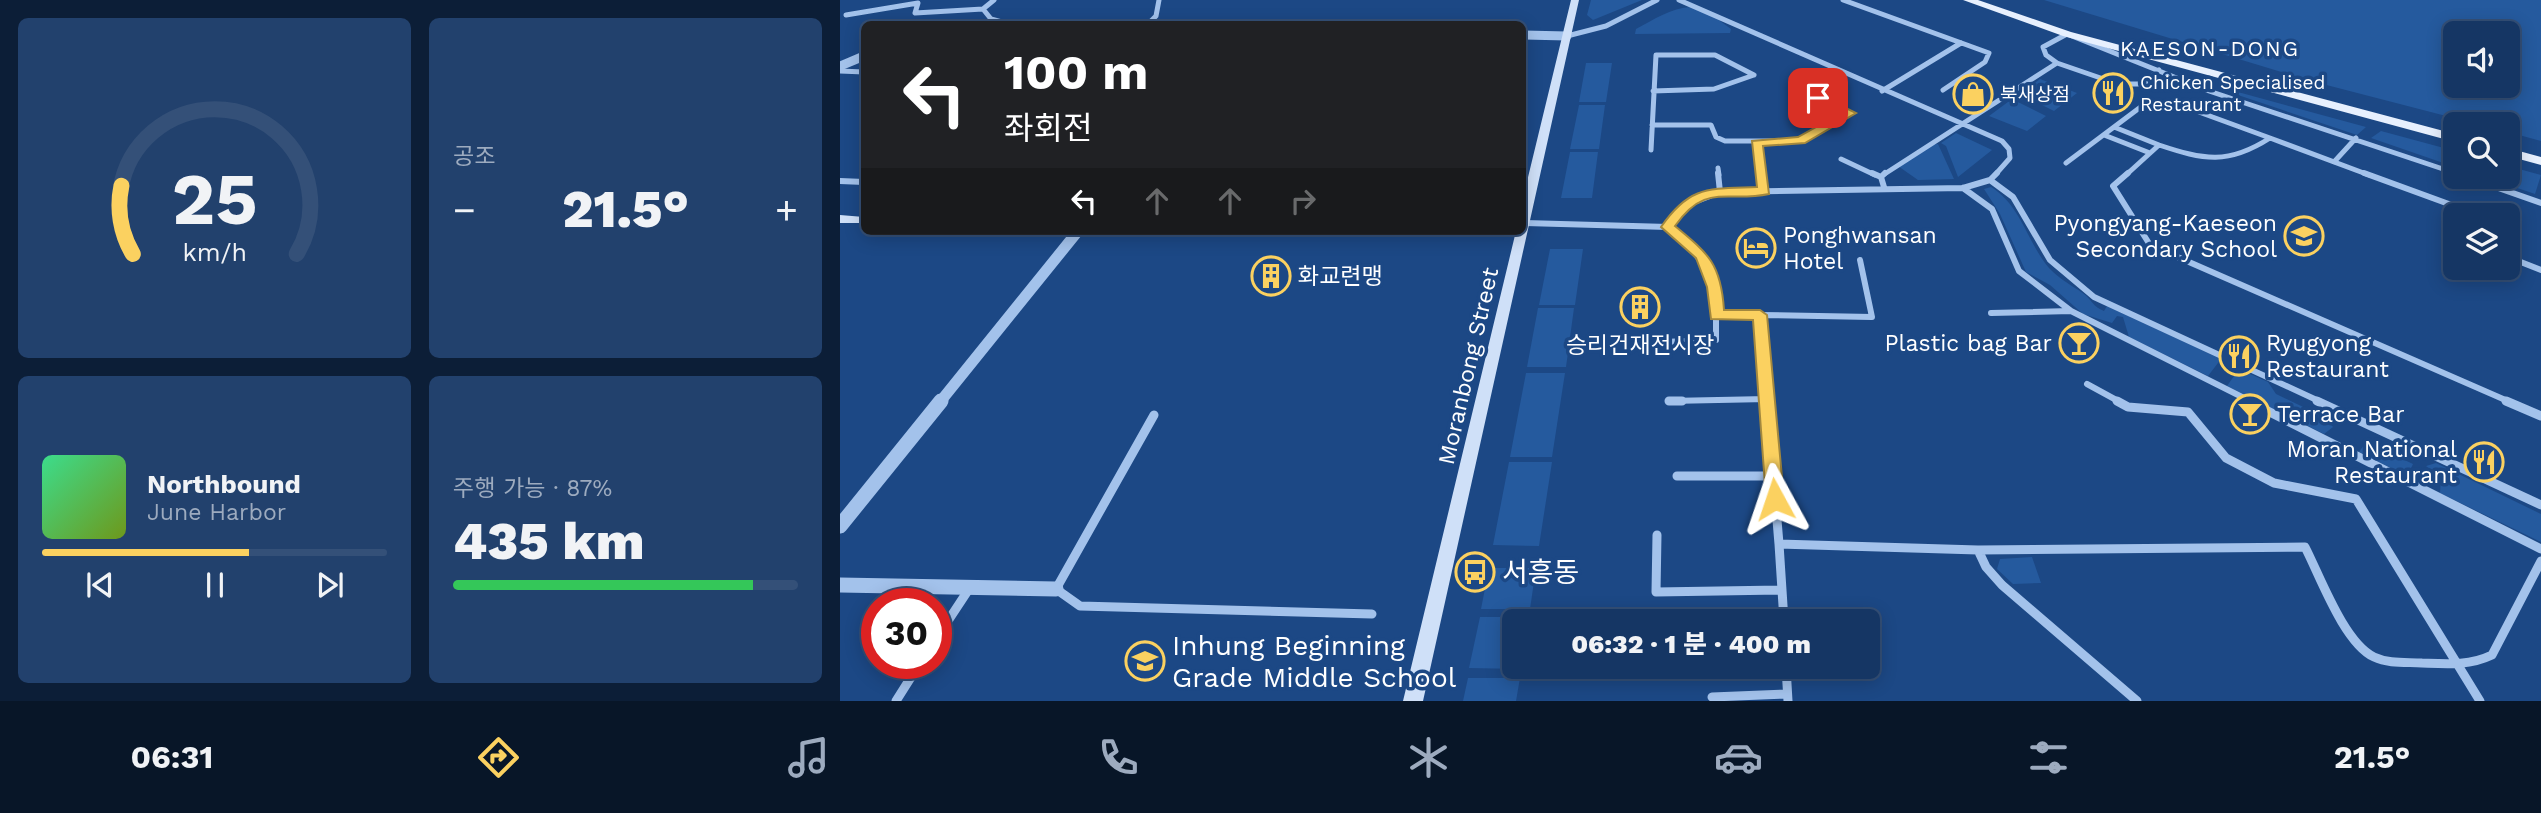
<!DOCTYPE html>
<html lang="ko">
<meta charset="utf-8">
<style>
:root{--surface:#153664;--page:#22416d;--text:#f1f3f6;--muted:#9dabbf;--line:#345078;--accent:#fbd160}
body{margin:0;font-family:"Work Sans","Noto Sans KR",sans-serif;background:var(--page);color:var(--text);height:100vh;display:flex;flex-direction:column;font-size:26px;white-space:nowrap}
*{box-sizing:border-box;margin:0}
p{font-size:23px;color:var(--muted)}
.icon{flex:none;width:38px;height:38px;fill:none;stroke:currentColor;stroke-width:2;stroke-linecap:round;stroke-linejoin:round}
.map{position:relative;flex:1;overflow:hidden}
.sheet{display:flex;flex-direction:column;gap:18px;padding:18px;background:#0c1e37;width:840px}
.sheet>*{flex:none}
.guide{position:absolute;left:21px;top:21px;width:665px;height:214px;border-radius:10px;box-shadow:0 4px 18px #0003,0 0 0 2px var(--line);background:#202124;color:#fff;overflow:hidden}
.tools{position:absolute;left:1603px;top:21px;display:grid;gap:14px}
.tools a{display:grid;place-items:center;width:77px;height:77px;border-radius:10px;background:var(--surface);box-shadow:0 4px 18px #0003,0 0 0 2px var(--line);font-size:35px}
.speed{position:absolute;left:21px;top:588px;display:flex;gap:14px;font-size:35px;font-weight:700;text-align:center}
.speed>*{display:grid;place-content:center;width:91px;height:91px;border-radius:50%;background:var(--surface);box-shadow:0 4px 18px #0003,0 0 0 2px var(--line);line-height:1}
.speed .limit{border:10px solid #d22;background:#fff;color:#111}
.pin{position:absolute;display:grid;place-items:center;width:60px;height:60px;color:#fff;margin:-30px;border-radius:14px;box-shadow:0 4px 10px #0006}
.me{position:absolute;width:77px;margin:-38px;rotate:355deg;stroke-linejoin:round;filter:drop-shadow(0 0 5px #0008)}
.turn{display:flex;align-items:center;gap:24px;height:147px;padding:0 28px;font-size:32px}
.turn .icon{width:91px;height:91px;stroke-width:2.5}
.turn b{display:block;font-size:49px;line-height:60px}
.lanes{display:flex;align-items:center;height:66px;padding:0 28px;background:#0003;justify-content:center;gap:35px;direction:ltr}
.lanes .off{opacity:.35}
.big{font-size:52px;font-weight:800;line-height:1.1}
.sheet .card{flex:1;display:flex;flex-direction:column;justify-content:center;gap:10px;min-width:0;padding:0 24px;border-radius:10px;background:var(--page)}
.sheet .dial{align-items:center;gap:0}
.dial svg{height:182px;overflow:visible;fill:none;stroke:var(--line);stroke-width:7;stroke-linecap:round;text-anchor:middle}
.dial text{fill:var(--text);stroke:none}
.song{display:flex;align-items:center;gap:21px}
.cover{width:84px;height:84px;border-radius:10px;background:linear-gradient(135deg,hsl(150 70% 55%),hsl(80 70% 35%))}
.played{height:7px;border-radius:4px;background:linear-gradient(90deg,var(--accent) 60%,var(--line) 60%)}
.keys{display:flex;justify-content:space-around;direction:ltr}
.heat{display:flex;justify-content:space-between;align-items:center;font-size:38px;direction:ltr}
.charge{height:10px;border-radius:5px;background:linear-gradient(90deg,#34c759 87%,var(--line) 0)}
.sheet .tiles{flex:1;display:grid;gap:18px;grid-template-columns:repeat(2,1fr)}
.trip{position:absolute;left:662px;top:609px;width:378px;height:70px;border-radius:10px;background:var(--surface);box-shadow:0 4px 18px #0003,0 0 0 2px var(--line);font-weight:800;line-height:70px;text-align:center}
.tabs{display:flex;height:112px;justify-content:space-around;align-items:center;background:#081628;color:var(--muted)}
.tabs .icon{width:49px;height:49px}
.tabs .active{color:var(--accent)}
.tabs b{font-size:32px;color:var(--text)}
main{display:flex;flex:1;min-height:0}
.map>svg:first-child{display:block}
</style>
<main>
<section class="sheet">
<div class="tiles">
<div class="card dial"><svg viewBox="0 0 100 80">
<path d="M14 69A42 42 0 1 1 86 69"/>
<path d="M14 69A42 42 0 0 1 9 39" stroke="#fbd160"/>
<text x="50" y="56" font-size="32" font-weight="700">25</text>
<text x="50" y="72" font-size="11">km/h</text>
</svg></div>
<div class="card"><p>공조</p>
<div class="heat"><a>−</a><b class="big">21.5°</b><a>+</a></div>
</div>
<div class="card">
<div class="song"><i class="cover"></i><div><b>Northbound</b><p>June Harbor</p></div></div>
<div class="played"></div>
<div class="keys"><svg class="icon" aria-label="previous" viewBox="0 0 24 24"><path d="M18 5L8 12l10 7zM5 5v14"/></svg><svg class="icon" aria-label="pause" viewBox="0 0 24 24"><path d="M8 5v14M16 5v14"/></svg><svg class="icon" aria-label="next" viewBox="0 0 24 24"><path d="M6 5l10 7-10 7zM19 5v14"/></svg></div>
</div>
<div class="card"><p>주행 가능 · 87%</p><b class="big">435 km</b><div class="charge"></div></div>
</div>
</section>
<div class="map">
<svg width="1701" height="701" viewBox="0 0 1701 701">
<rect width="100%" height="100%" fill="#1c4885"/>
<path fill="#255a9e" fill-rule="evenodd" d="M751,0h51l-49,20 -6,-5z
M1204,0h497v141l-33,-9v-8h-31l-166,-43zM1615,33h53v53h-53z
M851,7l25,11 15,11 -1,4 -95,1 1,-5c17,-9 35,-21 55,-22z
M746,63h26l-6,39h-27z
M1200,79l37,14 -23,18 -34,-17z
M1380,89h7l139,38 -9,8z
M1172,99l34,17 -19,15 -38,-15z
M739,105h26l-6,44h-29z
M1541,131l74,20v16l-84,-29z
M1116,133l36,17 -34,27 -12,-31 -5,-3z
M1098,144l16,35 -36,1 -20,-14 30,-21z
M730,152h28l-6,46h-31z
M1668,166l33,9 -6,19 -50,-17h23z
M1151,187c28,17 35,50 54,76 10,14 25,21 39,31 8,6 9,13 20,17l3,-5 114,53 -13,17 -79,-39 -6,-20 -6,-1 -5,7 -29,-9 -33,-29 -24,-13 -26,-58 -16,-25z
M710,249h33l-8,56h-36z
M698,308h36l-8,59h-39z
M1399,369l29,13 8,12 48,23 9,10 -9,7 -97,-48z
M686,373h39l-13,84h-42z
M1526,442l47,22 -6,12 -48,-24z
M669,462h43l-13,84 -46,-1z
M1596,463l105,51v28l-101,-49 1,-14 -15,-13z
M1192,557l9,26 -28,1 -16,-15 3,-10z
M649,568h47l-6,41h-49z
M640,617h49l-1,4h-14v46l7,2 -52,-1z
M628,678h52l-4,23h-53z"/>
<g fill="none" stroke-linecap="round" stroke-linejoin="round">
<path stroke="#a3c2eb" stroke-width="5" d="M154,0l-11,9 8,10 18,5
M839,0l323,141 7,8 1,9 -15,17
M1003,0l146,53 -4,9 -42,28
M6,15l72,-12 -3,10 68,-4
M308,24l8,-8 3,-16
M727,36l39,-10 51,-26
M1217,63l-11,-8 -3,-8 24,-13 142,57 246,82
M0,71l24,1
M813,91l61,-2 40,-14
M1042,91l79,-48
M1328,110l9,-6 93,34
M812,125h59l5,12 9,4h75l50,-28 -32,-15
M1274,127l45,18
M1264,135l46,18
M917,143l5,32
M811,150l5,-95h59l39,20
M1001,159l34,16
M1494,162l22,-24
M1226,163l76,-57
M878,168l1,7
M1043,175l174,-112 61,21h26l15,-14
M1286,175l33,-30c45,15 69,20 111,-7l99,37"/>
<path stroke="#a3c2eb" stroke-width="6" d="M878,173l2,19
M921,173l3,18
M1032,173l9,4
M1157,173l-7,7 23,17 37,63 44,37 227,105
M1288,173l-15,13 37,59 360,157
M1524,173l93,34 11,8
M1627,177l74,26
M0,181l24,1
M1044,187l-3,-10 4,-4
M1123,188l29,21 27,62 52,40 181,91
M685,223l143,4 21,-23 31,-12 243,-4 27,-8
M828,227c33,29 45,43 48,88h44l7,87
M1668,257l33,13
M1151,313l80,-2
M920,315l112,2 -12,-57
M822,342l54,-2v-25
M1247,384l33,18
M829,401l98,-2"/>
<path stroke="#a3c2eb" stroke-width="9" d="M829,401h13
M927,401l12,143
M1277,401l11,6 60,5 38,46 48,25 82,16 124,202
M1408,401l293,148
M1477,401l224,104
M1666,401l35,15
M314,415l-98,174 24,17 292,8
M837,476h96
M817,535l-1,57 126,-2
M1138,550l327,-3c15,29 39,96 69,110 15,7 32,5 48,6 25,1 47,3 70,-8l49,-94
M944,621l-5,-77 199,6 8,17 16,18 135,116
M96,639l33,-50
M946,667l2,34
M872,697l75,-3
M56,701l24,-38"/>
<path stroke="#a3c2eb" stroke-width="9" d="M682,35l45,1
M0,66l24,-10"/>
<path stroke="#a3c2eb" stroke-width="11" d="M100,402l138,-171"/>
<path stroke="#a3c2eb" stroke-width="15" d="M0,526l101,-125
M0,585l216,4"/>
<path fill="#cfe0f8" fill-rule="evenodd" d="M731,0h8l-156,701h-20l113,-470h6v-29z
M0,215l24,2v6h-24z"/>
<path fill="#e7f0fe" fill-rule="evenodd" d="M1123,0h15l93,32 384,102v8l-392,-106z
M1668,148l33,9v8l-33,-9z"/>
</g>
<path fill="#fbd160" stroke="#a3883e" stroke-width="2" d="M973,96h9l34,17 -51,30 -42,3 6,48c-43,9 -63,-12 -94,32 34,28 46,38 49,84h36l7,5 17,184 -9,7 -9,-7 -13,-179 -42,-1 -4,-32 -11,-29 -35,-31c29,-42 48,-38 96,-40l-5,-46 46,-4 43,-24 -28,-12z"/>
<defs>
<g id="restaurant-ring" transform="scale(2.0125)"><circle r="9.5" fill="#1c4885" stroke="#fbd160" stroke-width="1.5"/><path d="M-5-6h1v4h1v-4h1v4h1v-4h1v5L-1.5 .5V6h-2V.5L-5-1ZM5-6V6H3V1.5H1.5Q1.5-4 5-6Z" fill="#fbd160"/></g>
<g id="shop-ring" transform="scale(2.0125)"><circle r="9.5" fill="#1c4885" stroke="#fbd160" stroke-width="1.5"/><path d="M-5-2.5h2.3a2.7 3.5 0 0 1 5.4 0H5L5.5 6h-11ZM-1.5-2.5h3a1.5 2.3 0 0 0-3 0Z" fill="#fbd160"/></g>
<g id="school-ring" transform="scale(2.0125)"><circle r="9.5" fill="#1c4885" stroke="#fbd160" stroke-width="1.5"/><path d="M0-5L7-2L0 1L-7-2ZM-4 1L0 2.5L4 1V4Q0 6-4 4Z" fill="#fbd160"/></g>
<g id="hotel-ring" transform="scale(2.0125)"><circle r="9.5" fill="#1c4885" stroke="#fbd160" stroke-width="1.5"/><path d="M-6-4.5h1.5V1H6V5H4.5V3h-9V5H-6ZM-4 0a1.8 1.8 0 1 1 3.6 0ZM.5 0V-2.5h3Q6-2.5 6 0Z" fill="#fbd160"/></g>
<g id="building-ring" transform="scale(2.0125)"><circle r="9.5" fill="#1c4885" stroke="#fbd160" stroke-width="1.5"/><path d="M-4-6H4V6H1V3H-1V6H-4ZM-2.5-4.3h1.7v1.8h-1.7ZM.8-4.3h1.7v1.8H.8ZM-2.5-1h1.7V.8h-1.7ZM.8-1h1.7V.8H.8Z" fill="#fbd160"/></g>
<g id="bar-ring" transform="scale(2.0125)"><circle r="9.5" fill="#1c4885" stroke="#fbd160" stroke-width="1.5"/><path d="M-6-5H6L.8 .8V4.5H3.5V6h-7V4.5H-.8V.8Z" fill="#fbd160"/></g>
<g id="bus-ring" transform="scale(2.0125)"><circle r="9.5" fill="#1c4885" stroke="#fbd160" stroke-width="1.5"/><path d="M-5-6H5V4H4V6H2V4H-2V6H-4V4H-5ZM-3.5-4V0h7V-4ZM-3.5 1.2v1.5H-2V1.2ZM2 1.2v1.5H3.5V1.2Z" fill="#fbd160"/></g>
</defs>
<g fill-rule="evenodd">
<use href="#restaurant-ring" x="1273" y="93"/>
<use href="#shop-ring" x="1133" y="94"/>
<use href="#school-ring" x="1464" y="236"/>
<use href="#hotel-ring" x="916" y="248"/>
<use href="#building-ring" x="431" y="276"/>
<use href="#building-ring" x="800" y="307"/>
<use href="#bar-ring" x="1239" y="343"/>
<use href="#restaurant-ring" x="1399" y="356"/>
<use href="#bar-ring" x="1410" y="414"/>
<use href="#restaurant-ring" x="1644" y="462"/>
<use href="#bus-ring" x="635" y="572"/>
<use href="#school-ring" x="305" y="661"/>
</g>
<g text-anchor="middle" stroke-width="7" stroke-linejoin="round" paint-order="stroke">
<g font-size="19" fill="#fff" stroke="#1c4885" text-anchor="start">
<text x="1300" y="89">Chicken Specialised<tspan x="1300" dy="22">Restaurant</tspan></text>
<text x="1160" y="101">북새상점</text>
</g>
<g font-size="21" letter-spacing="2" fill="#fff" stroke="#1c4885">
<text x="1370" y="56">KAESON-DONG</text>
</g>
<g font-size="23" fill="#fff" stroke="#1c4885" text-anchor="start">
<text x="1437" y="231" text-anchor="end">Pyongyang-Kaeseon<tspan x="1437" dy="26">Secondary School</tspan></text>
<text x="943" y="243">Ponghwansan<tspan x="943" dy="26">Hotel</tspan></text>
<text x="458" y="284">화교련맹</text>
<text x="1212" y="351" text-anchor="end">Plastic bag Bar</text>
<text x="1426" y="351">Ryugyong<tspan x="1426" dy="26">Restaurant</tspan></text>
<text x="800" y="353" text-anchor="middle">승리건재전시장</text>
<text x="1437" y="422">Terrace Bar</text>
<text x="1617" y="457" text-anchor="end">Moran National<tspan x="1617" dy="26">Restaurant</tspan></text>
</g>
<g font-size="23" fill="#fff" stroke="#1c4885">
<text transform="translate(628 366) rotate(-77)" y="8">Moranbong Street</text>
</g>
<g font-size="28" fill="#fff" stroke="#1c4885" text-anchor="start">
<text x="662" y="582">서흥동</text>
<text x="332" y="655">Inhung Beginning<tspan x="332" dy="32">Grade Middle School</tspan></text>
</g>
</g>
</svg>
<div class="tools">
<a><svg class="icon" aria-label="sound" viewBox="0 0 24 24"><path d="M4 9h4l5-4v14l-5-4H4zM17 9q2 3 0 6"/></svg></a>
<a><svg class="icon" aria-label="search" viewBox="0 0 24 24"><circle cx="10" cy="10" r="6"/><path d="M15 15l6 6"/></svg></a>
<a><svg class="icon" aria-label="layers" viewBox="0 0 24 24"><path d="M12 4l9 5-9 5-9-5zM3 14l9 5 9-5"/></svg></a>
</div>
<div class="speed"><div class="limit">30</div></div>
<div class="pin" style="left:978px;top:98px;background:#d93025"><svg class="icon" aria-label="arrive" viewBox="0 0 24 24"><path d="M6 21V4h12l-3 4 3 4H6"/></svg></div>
<svg class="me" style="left:935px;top:499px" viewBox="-20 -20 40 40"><path d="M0-17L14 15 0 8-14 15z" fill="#fbd160" stroke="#fff" stroke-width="4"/></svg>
<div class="trip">06:32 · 1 분 · 400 m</div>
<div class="guide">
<div class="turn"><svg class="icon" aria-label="left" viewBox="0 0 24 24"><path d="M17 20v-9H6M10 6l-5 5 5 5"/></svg><div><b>100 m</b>좌회전</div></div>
<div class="lanes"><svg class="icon" aria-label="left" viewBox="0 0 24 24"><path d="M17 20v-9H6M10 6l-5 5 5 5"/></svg><svg class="icon off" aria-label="ahead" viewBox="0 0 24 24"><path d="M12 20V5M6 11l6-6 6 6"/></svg><svg class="icon off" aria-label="ahead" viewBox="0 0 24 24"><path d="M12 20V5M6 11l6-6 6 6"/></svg><svg class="icon off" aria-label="right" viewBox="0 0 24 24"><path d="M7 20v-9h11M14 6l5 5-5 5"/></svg></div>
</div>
</div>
</main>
<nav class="tabs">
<b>06:31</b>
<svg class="icon active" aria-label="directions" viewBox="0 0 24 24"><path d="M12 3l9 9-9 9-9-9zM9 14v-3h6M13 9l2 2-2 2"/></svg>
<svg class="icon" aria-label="music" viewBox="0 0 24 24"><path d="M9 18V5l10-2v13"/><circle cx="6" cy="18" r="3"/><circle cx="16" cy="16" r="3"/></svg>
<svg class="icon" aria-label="phone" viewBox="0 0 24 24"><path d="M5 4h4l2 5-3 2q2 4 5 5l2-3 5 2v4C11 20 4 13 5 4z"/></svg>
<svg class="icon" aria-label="climate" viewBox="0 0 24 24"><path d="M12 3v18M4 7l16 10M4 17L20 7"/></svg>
<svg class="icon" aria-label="car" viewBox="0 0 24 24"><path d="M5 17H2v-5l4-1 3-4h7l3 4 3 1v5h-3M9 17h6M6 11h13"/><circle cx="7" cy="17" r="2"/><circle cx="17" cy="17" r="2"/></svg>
<svg class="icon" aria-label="filters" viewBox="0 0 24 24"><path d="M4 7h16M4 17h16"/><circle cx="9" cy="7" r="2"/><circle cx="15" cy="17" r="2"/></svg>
<b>21.5°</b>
</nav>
